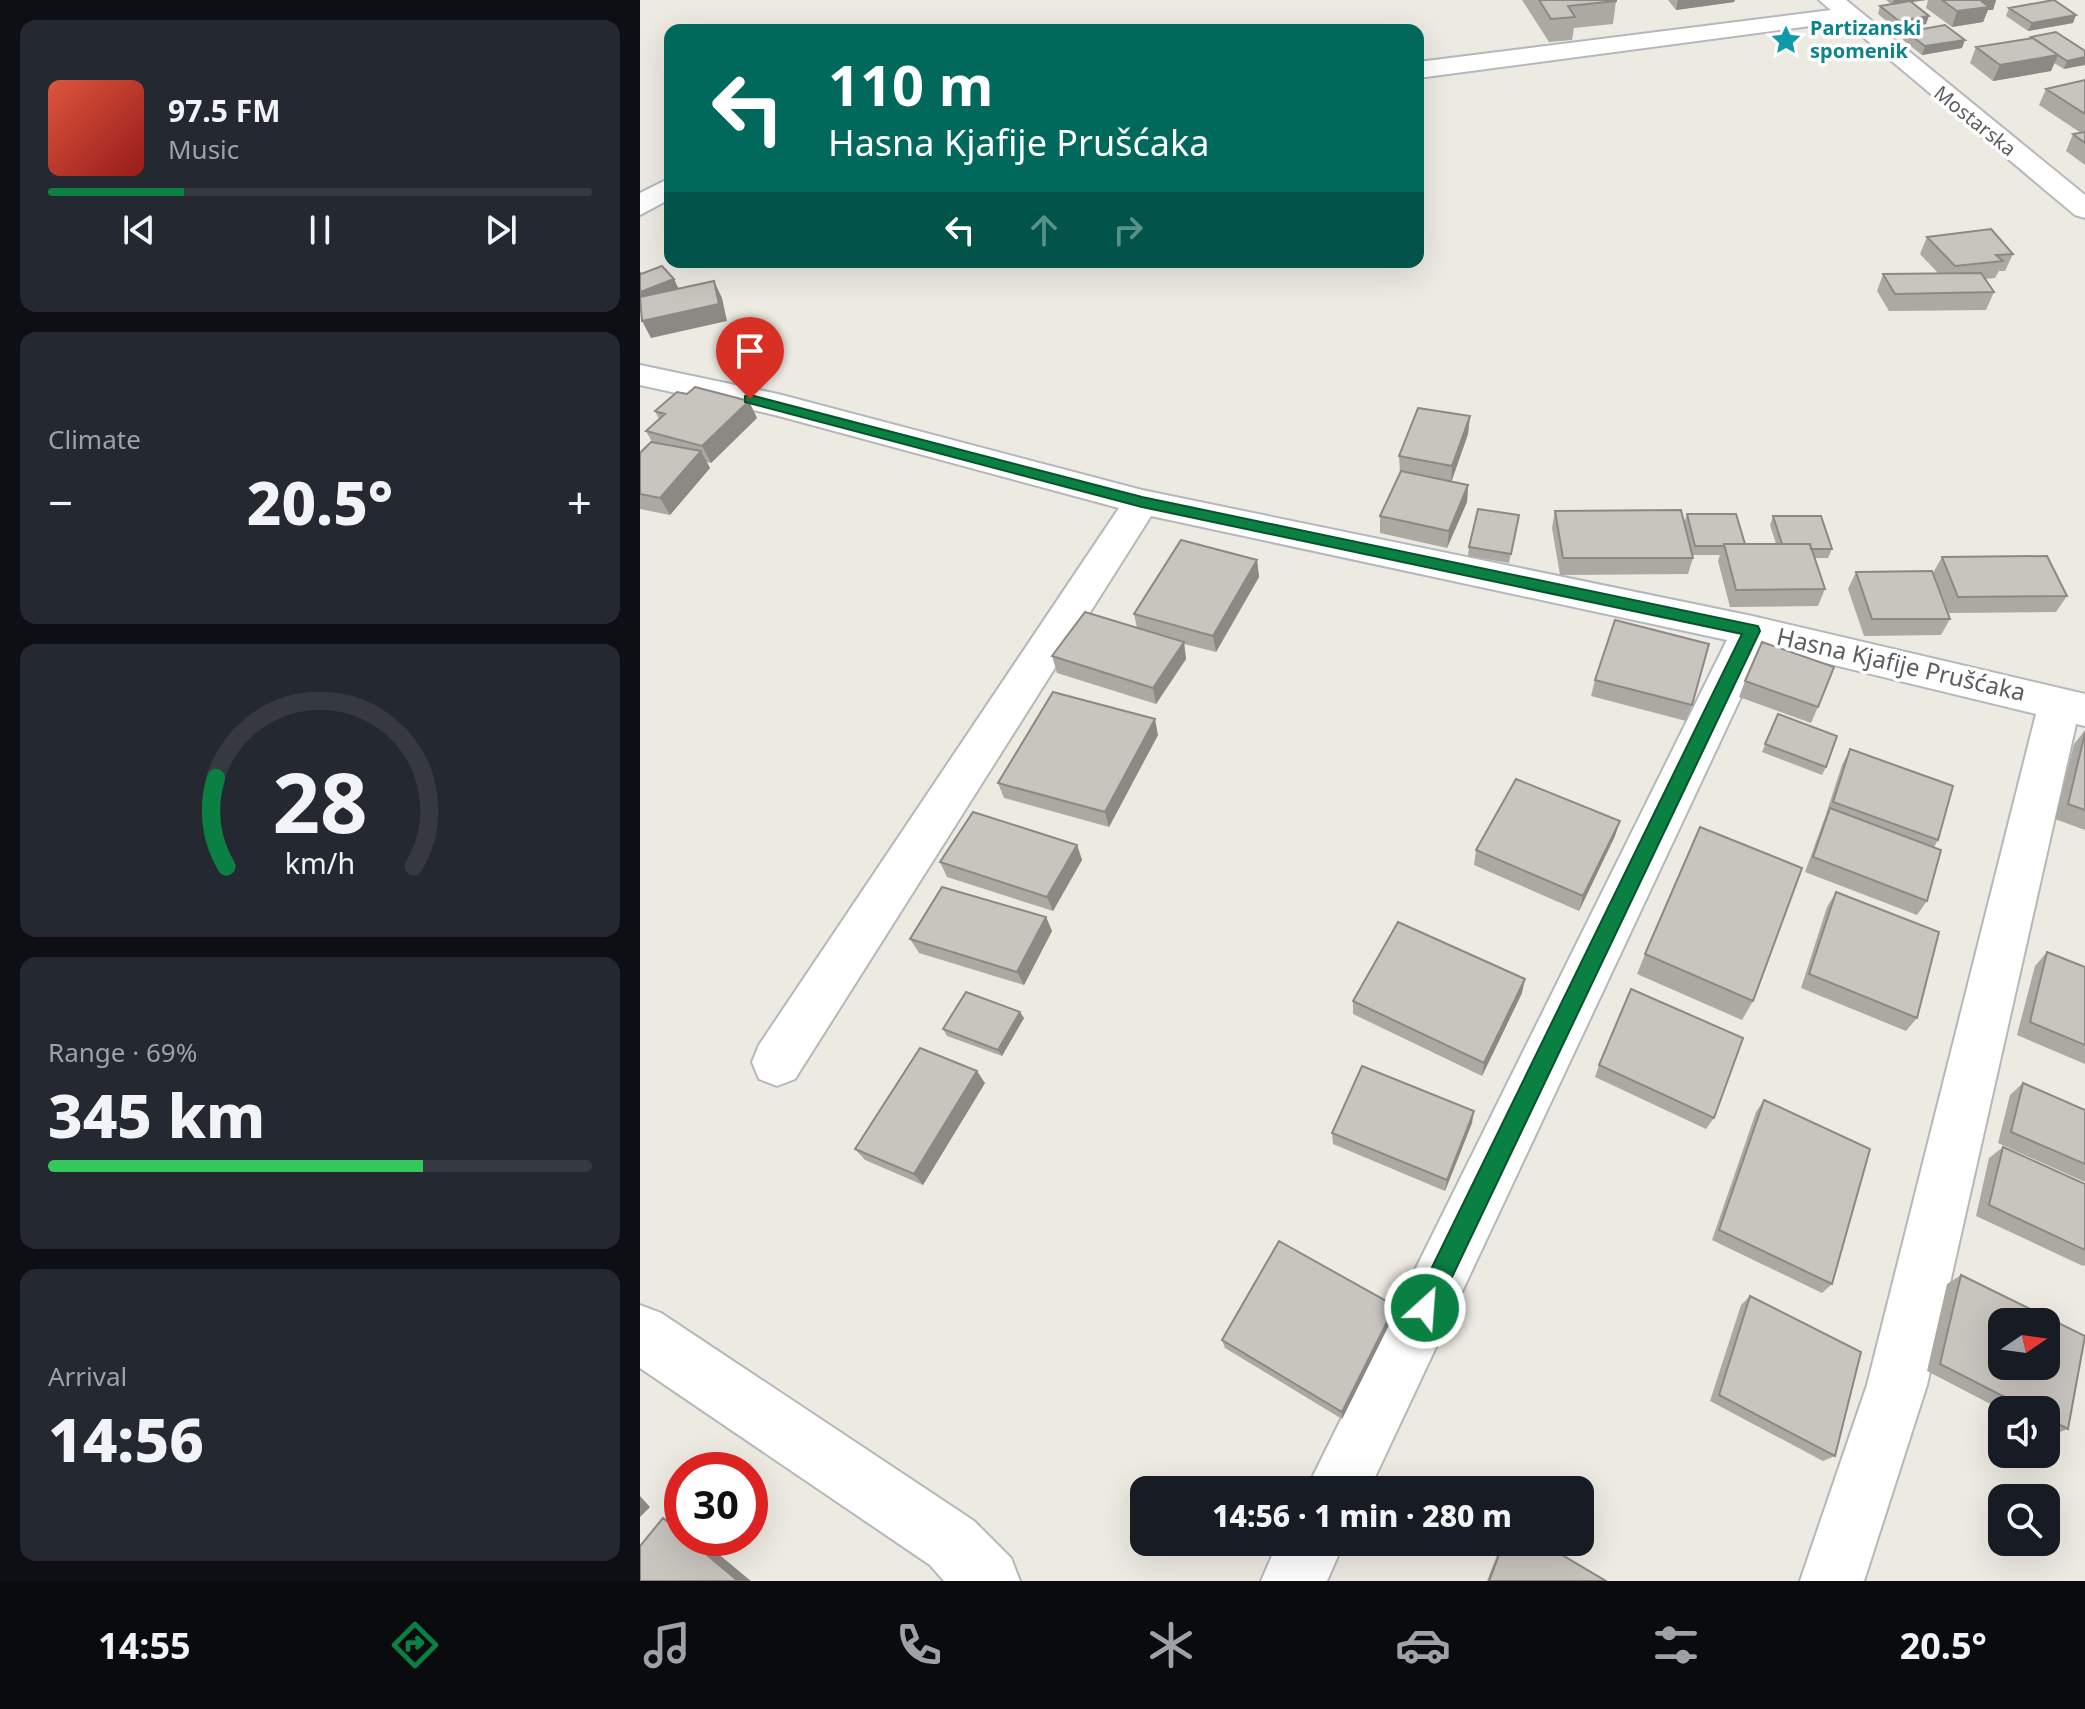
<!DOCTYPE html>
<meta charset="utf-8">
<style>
:root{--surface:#171b24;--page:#242831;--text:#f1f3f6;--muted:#9ea1a6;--line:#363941;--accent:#0b8043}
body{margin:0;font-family:"Noto Sans",sans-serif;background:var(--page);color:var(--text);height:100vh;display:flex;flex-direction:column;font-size:30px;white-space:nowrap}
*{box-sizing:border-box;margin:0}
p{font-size:26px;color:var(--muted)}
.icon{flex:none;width:44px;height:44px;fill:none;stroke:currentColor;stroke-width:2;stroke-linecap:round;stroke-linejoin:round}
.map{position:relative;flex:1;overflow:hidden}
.sheet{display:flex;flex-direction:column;gap:20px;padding:20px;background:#0d0f14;width:640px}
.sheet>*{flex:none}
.guide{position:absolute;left:24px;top:24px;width:760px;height:244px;border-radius:16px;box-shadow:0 8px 32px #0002;background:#00695c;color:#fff;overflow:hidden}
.needle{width:52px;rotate:77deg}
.controls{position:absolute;left:1348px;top:1308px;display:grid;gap:16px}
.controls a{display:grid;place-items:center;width:72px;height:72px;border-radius:16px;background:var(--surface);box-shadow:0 8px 32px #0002;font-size:40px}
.speed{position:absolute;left:24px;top:1452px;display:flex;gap:16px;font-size:40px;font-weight:700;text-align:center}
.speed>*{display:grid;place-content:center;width:104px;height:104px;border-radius:50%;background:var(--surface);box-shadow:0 8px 32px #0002;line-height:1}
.speed .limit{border:12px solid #d22;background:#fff;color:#111}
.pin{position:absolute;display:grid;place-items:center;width:68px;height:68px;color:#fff;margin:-82px -34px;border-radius:50% 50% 50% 0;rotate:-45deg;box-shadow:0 0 8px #0007}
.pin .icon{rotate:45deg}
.me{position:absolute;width:88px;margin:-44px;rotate:26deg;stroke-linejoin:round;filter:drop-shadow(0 0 6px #0008)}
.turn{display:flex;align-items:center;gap:28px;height:168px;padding:0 32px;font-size:36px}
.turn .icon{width:104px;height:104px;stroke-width:2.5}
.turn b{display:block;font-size:56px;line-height:68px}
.lanes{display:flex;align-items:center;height:76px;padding:0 32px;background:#0003;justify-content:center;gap:40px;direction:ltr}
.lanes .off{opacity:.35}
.big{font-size:60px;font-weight:800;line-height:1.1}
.sheet .tile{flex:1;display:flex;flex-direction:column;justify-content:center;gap:12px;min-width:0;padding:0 28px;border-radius:16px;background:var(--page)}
.sheet .dial{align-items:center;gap:0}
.dial svg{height:208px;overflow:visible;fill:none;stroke:var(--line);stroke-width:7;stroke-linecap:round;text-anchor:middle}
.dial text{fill:var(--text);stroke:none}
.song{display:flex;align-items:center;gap:24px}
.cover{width:96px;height:96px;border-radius:12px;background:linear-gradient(135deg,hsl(10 70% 55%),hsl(0 70% 35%))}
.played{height:8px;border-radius:4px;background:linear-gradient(90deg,var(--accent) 25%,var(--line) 25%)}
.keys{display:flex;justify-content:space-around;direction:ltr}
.heat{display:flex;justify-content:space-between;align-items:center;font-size:44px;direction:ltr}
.charge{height:12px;border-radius:6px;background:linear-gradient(90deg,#34c759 69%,var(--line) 0)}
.trip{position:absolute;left:490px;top:1476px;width:464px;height:80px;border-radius:16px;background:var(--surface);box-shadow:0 8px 32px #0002;font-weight:800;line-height:80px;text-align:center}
.menu{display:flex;height:128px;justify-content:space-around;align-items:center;background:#090b0e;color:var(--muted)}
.menu .icon{width:56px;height:56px}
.menu .on{color:var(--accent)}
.menu b{font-size:36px;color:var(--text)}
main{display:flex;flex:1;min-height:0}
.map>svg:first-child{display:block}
</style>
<main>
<section class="sheet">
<div class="tile">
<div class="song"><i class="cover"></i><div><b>97.5 FM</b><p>Music</p></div></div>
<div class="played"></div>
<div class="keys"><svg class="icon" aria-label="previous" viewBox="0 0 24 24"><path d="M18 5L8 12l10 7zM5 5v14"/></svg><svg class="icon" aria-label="pause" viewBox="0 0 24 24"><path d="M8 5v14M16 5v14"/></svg><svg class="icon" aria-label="next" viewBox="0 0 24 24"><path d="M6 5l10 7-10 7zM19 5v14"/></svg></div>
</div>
<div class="tile"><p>Climate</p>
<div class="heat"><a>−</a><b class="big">20.5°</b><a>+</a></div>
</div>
<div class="tile dial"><svg viewBox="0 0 100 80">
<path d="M14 69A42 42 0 1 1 86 69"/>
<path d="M14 69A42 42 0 0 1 10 35" stroke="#0b8043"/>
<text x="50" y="56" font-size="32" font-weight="700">28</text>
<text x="50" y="72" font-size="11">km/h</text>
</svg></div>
<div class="tile"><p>Range · 69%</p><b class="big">345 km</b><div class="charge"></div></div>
<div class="tile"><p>Arrival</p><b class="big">14:56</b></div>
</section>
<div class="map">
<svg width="1445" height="1581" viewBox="0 0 1445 1581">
<rect width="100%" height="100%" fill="#eceae1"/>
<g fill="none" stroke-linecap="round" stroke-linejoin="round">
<g stroke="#b4b7bb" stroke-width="4">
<path id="street" d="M1207,8l8,2 4,5 -4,5 -437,58v-16z
M30,178v21l-30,16v-22z
M0,365l138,29 364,96 610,126 333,78v32l-9,-2 -149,661 -63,196h-64l67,-196 169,-671 -272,-66 -395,842h-63l421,-850 -576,-124 -356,563 -18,7 -18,-7 -7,-17 7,-17 360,-537 -344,-93 -135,-30z
M0,1305l21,8 313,208 37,37 9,23h-76l-14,-16 -290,-197z
M638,1542h66l-17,39h-66z"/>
</g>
<g stroke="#b5b8bd" stroke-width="4">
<path id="secondary" d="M1179,0h27l239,195v23l-10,-3z"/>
</g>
<use href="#street" fill="#fff" fill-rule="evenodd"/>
<use href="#secondary" fill="#fff" fill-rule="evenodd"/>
</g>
<path fill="#aca9a3" d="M882,0h94v1l-3,23 -39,4 -2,12 -23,2z
M1028,0h67l-1,2 -58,8z
M1246,0h40l-15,2 15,22 -30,5 -18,-15 2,-8 11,-2z
M1288,0h68l-3,10h-5l-5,12 -31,5 -26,-19z
M1369,8l64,15 -45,8 -22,-15z
M1266,32l56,16 -40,7 -19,-15z
M1336,47l109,4 -21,18 -10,-6 -3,8 -58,10 -23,-18z
M1445,80v85l-19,-14 7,-17 8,-1 -42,-28 7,-16z
M1287,237l86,17 -8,17h-6l-4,7 -10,1 9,13 -8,18 -97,1 -12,-20 6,-17 55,-1 -18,-19z
M15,411l102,7 -46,45 -4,-1 3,6 -40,47 -30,-6v-56l12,-11 -6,-11 13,-12z
M830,416l-2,18 -17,48 17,3 -1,17 -20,46 -67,-15v-17l20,-43 -1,-17z
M915,511l129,12 3,-9 58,30h31l-6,-19 3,-9 59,33 -4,9h-14l11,31 -7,17 -88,1 -12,-46 2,-6h-28l1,3 -5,16 -128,1 -8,-47z
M879,515l-10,48 -41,-7 1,-9z
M1302,557l125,39 -11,16 -107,1 -16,-40z
M617,560l2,17 -43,75 -32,-8 2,15 -30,45 -99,-31 -5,-17 85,-28 -3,-14z
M1216,572l94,47 -9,16 -77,1 -16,-47z
M955,680l97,25 -6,16 -95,-25z
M1105,681l73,26 -7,16 -72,-26z
M1138,714l48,53 -4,8 -60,-23z
M1445,730v100l-30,-11 19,-75z
M518,735l-49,92 -105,-29 -6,-15z
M1210,749l88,91 -4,7 -7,54 -10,14 -112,-43 20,-55 17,-52z
M975,836l-36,75 -105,-46 2,-15z
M437,845l5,15 -29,51 -106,-34 -7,-15z
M1196,892l81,126 -11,13 -105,-43 26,-81z
M406,917l6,14 -28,54 -105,-32 -9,-14z
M1407,952l38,15v97l-68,-29 18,-69z
M1005,954l108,47 -11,19 -105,-46z
M882,993l-40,83 -129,-62v-13z
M384,1018l-22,38 -55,-20 -4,-7z
M959,1065l115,53 -8,11 -111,-52z
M345,1083l-62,102 -58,-25 -10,-11z
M1383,1083l62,27v72l-87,-39 12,-48z
M1124,1100l68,184 -10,9 -110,-53 44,-128z
M832,1123l-27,68 -112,-47 -1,-11z
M1363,1147l82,37v81l-2,1 -107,-50 13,-58z
M1321,1275l107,154 -16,6 -6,-2v-23h-44l-75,-39 20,-87z
M1110,1296l85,160 -12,5 -113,-60 31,-96z
M755,1306l-1,9 -52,104 -117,-71 -3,-8z
M862,1542h38l66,39h-119z"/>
<path fill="#8c8985" d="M1038,0h57l-1,2 -58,8z
M1254,0h32l-33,5z
M1335,0h21l-3,10h-5l-5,12 -31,5 5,-16z
M1436,15l-3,8 -45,8 4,-8z
M1289,16l-3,8 -30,5 3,-8z
M1325,40l-3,8 -40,7 3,-9z
M1418,55l-7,16 -58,10 7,-16z
M1445,57v8l-21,4 3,-8z
M34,279l8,17 -42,16v-20z
M74,281l8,17 5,23 -76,17 -9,-17z
M109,401l8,17 -46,45 -9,-17z
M830,416l-2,18 -17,49 1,-17z
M61,451l9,17 -40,47 -10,-17z
M828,485l-1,17 -20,46 2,-17z
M617,560l2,17 -43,75 -3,-16z
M544,642l2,17 -30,45 -3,-16z
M515,719l3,16 -49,92 -4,-15z
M980,821l-5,15 -36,75 4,-15z
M437,845l5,15 -29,51 -6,-14z
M406,917l6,14 -28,54 -7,-13z
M885,979l-3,14 -40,83 2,-13z
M380,1012l4,6 -22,38 -4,-6z
M337,1071l8,12 -62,102 -9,-11z
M834,1111l-2,12 -27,68 2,-11z
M755,1306l-1,9 -52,104v-7z
M0,1496l10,11 -10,10z
M23,1518l17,4 2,2v10z
M47,1538h12l52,43h-13z"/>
<path fill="#c8c4be" stroke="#8c8985" stroke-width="2" fill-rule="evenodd" d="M899,0h77v1l-48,5 7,11 -24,2z
M1302,0h38l9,7 -32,4z
M1414,0l22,15 -44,8 -23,-15z
M1270,1l19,15 -30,5 -19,-15z
M1305,25l20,15 -40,6 -19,-14z
M1416,32l29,19v6l-18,4 -36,-24z
M1393,38l25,17 -58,10 -24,-18z
M1445,80v34l-39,-25z
M1445,132v11l-12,-9z
M1351,229l22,25 -17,1 7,6 -48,5 -28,-29z
M22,266l12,13 -34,13v-19l1,1z
M1341,273l13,19 -99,2 -12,-20z
M74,281l5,23 -77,17 -2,-24z
M55,387l54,14 -47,45 -56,-15 19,-17 -10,-3 22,-19 10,2z
M778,408l52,8 -18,50 -53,-10z
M11,442l50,9 -41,47 -20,-4v-41z
M761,471l67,14 -19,46 -69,-15z
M838,509l41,6 -8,39 -42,-7z
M1041,510l12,48h-130l-8,-47z
M1047,514h49l9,30h-21v2h-29z
M1133,516h48l11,33h-21l-1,-5h-28z
M541,540l76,20 -44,76 -79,-22z
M1084,544h86l15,45 -89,1z
M1407,556l20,40 -109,1 -16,-40z
M1292,571l18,48h-78l-16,-47z
M445,612l99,30 -31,46 -101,-32z
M975,620l94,24 -17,61 -97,-25z
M1122,642l72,25 -16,40 -73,-26z
M413,692l102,27 -50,93 -107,-29z
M1138,714l59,22 -11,31 -61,-23z
M1445,733v77l-17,-6z
M1210,749l103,37 -15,54 -105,-38z
M876,779l104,42 -37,75 -107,-46z
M1190,808l111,42 -14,51 -114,-44z
M333,812l104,33 -30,52 -107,-35z
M1060,827l102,41 -49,133 -108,-47z
M302,887l104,30 -29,55 -107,-33z
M1196,892l103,40 -22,86 -108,-44z
M758,922l127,57 -41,84 -131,-62z
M1407,952l38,15v78l-55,-23z
M991,989l112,49 -29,80 -115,-53z
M326,992l54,20 -22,38 -55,-21z
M280,1048l57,23 -63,103 -59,-25z
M722,1066l112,45 -27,69 -115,-47z
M1383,1083l62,27v54l-74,-32z
M1124,1100l106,49 -38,135 -113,-54z
M1363,1147l82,37v66l-96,-45z
M639,1241l116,65 -53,106 -120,-72z
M1321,1275l124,61 -17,93 -22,-11v-8h-16l-90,-46zM1362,1322h44v44h-44z
M1110,1296l111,56 -26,104 -116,-61z
M23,1518l19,16v4h5l51,43h-98v-35z
M864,1542h36l66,39h-117z"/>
<path fill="#0b8043" stroke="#07532c" stroke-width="2" d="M110,395l392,102 616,129 2,5 -327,686 -8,3 -9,-3 -3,-9 3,-8 326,-666 -600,-127 -397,-105v-6z"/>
<defs>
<g id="sight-bare" transform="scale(2.4)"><path d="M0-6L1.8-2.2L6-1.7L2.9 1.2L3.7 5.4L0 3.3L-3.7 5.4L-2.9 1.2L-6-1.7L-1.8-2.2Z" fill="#0f9aa8" stroke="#fff" stroke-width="2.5" paint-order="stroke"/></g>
</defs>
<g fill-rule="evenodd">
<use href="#sight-bare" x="1146" y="40"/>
</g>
<g text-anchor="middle" stroke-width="7" stroke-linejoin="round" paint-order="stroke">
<g font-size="20" font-weight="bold" fill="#0d838f" stroke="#fff" text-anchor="start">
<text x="1170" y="35">Partizanski<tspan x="1170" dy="23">spomenik</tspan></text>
</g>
<g font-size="20" fill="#5a5d61" stroke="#fff">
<text transform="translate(1335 121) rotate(39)" y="7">Mostarska</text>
</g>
<g font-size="24" fill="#5a5d61" stroke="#fff">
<text transform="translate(1261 665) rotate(13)" y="8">Hasna Kjafije Prušćaka</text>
</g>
</g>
</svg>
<div class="controls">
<a><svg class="needle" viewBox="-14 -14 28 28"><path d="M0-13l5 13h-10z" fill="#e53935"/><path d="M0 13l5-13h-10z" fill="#9ea1a6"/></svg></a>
<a><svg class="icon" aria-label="sound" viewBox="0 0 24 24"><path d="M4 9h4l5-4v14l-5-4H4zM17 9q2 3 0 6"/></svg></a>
<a><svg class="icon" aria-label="search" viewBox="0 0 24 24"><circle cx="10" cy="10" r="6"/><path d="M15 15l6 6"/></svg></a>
</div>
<div class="speed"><div class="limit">30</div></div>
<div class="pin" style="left:110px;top:399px;background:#d93025"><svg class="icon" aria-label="arrive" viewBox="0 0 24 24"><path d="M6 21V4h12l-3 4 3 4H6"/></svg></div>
<svg class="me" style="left:785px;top:1308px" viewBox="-20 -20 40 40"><circle r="17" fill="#0b8043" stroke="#fff" stroke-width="3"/><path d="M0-11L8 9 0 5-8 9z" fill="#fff"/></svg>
<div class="trip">14:56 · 1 min · 280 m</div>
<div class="guide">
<div class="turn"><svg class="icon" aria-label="left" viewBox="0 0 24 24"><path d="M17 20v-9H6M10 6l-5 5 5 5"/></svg><div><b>110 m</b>Hasna Kjafije Prušćaka</div></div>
<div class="lanes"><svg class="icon" aria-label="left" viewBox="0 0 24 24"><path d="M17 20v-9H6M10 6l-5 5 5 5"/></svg><svg class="icon off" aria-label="ahead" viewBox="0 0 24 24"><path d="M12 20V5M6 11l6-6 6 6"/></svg><svg class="icon off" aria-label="right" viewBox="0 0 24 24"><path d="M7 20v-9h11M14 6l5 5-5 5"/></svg></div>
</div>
</div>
</main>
<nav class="menu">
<b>14:55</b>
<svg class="icon on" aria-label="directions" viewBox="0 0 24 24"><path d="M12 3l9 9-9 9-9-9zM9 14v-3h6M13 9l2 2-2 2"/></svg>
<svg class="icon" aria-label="music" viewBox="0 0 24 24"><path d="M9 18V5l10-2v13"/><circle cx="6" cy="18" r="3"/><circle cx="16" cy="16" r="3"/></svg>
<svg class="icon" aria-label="phone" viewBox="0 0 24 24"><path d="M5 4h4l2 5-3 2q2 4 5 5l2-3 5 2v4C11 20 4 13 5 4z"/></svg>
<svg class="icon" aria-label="climate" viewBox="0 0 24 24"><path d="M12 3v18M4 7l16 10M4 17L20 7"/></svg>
<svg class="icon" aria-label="car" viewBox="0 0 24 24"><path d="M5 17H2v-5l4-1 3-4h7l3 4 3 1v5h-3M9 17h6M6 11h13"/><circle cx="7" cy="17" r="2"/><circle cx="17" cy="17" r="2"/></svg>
<svg class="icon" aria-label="filters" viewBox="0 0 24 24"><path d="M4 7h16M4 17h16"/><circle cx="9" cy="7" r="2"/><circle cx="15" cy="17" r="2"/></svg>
<b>20.5°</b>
</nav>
